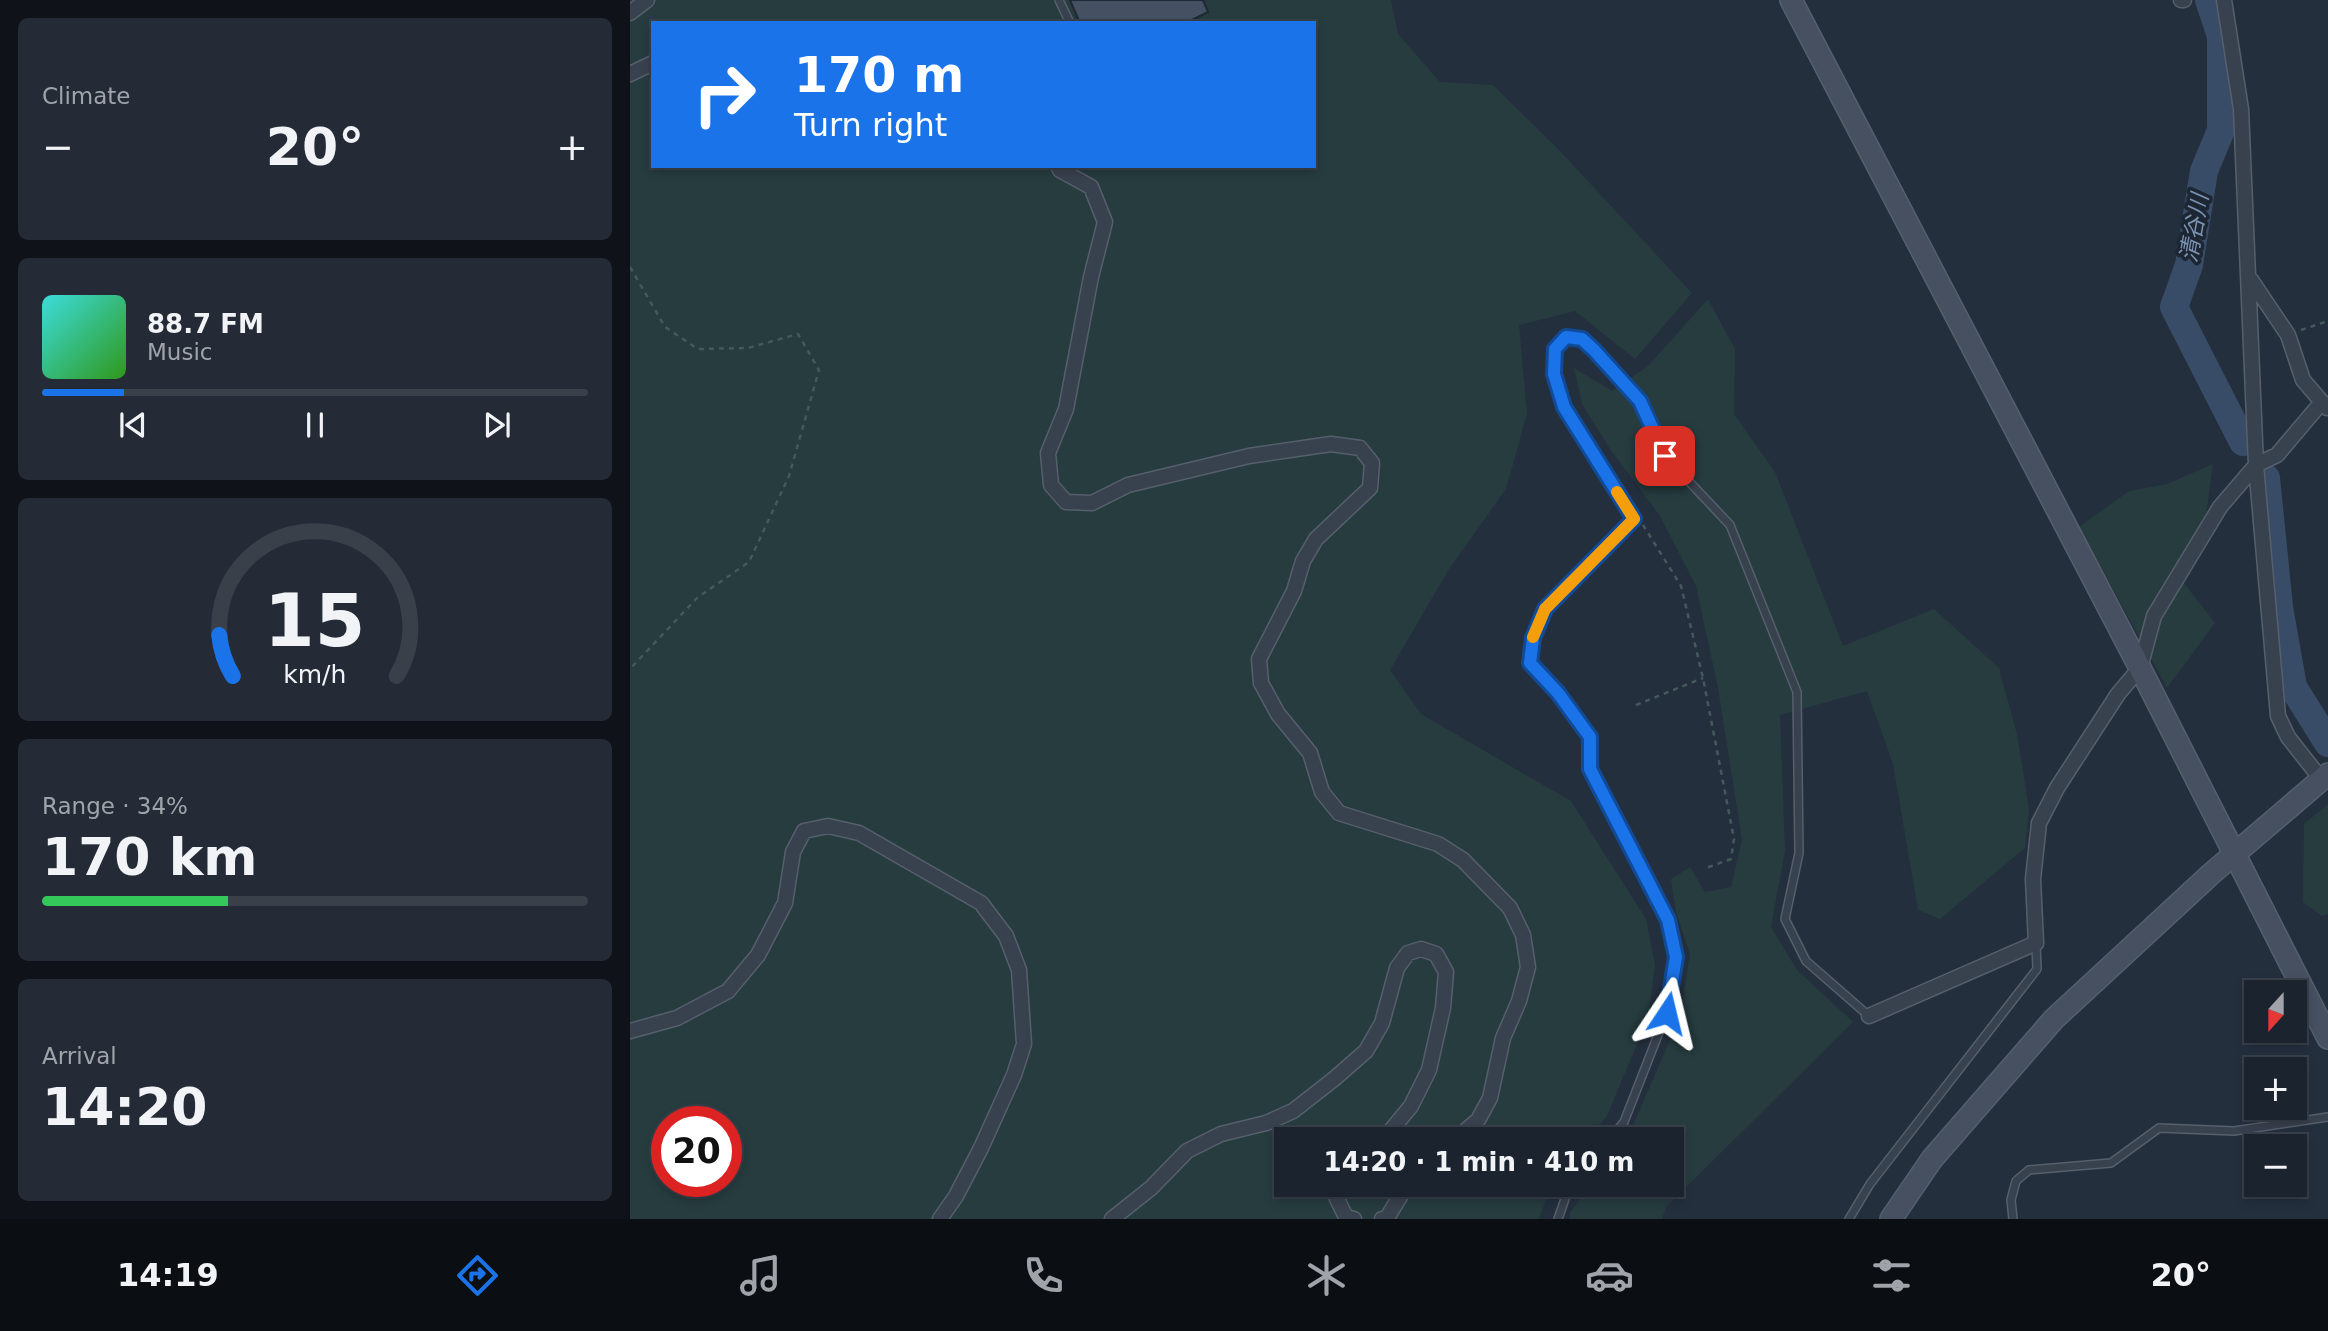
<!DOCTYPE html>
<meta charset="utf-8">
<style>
:root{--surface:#1b232e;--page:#242b36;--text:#f1f3f6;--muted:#a0a4aa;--line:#39404a;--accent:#1a73e8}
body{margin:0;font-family:"DejaVu Sans","Noto Sans JP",sans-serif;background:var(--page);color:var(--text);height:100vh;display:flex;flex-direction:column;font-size:26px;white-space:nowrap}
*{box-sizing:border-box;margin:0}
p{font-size:23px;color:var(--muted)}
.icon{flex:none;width:38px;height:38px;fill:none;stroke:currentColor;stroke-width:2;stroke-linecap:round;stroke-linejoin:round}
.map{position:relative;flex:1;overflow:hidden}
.details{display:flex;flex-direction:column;gap:18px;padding:18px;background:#0f1319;width:630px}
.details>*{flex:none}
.hud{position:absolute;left:21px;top:21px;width:665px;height:147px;border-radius:0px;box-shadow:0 4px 10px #0003,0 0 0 2px var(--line);background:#1a73e8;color:#fff;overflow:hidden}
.needle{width:46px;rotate:201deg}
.buttons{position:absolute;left:1614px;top:980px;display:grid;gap:14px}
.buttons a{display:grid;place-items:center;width:63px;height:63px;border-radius:0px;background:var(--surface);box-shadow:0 4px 10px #0003,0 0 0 2px var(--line);font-size:35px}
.speed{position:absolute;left:21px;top:1106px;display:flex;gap:14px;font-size:35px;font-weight:700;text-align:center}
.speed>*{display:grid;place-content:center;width:91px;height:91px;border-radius:50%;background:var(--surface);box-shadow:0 4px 10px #0003,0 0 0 2px var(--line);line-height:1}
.speed .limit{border:10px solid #d22;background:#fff;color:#111}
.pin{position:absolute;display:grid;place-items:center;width:60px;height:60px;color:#fff;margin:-30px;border-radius:14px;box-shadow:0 4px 10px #0006}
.me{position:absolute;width:77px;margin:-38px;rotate:10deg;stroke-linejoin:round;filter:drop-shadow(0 0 5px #0008)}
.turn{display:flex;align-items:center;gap:24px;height:147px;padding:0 28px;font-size:32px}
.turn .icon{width:91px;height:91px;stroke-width:2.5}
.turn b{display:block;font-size:49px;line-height:60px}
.big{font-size:52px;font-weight:700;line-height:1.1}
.details .card{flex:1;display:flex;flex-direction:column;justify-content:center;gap:10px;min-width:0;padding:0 24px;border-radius:10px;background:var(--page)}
.details .dial{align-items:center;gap:0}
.dial svg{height:182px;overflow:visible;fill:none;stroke:var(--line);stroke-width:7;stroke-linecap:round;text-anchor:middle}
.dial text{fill:var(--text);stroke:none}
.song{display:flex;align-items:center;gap:21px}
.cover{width:84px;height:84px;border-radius:10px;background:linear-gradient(135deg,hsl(180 70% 55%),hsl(110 70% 35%))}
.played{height:7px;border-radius:4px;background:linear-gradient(90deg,var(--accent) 15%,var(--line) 15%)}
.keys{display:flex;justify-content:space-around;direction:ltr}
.heat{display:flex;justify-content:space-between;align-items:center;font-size:38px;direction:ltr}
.charge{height:10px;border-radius:5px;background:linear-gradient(90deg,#34c759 34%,var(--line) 0)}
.trip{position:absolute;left:644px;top:1127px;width:410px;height:70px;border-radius:0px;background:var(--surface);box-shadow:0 4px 10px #0003,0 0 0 2px var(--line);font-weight:700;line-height:70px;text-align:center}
.tabs{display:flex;height:112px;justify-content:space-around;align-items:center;background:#0b0e12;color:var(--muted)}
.tabs .icon{width:49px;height:49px}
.tabs .active{color:var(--accent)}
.tabs b{font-size:32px;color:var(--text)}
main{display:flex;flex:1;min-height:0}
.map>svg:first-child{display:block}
</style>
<main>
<section class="details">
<div class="card"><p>Climate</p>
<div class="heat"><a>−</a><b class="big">20°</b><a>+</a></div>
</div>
<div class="card">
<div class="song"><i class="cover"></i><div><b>88.7 FM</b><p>Music</p></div></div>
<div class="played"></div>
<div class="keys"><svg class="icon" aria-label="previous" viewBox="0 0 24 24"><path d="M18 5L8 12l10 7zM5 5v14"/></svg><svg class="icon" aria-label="pause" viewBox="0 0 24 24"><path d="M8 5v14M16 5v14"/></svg><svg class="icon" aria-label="next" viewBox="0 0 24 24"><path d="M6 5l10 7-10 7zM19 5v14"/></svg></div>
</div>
<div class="card dial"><svg viewBox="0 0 100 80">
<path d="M14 69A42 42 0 1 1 86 69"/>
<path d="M14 69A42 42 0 0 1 8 51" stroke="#1a73e8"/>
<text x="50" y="56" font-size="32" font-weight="700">15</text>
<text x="50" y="72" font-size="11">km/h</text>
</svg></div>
<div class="card"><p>Range · 34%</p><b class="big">170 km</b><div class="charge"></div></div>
<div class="card"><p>Arrival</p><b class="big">14:20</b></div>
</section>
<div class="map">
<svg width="1698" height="1219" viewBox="0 0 1698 1219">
<rect width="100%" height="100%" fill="#242f3e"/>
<path fill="#263c3f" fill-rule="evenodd" d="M0,0h761l7,34 42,48 53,3 65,64 134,144 -57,66 -60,-48 -56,14 8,89 -21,75 -57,80 -59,101 31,44 150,87 75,118 9,46 -7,53 -41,98 -19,23h-302v46h265l-12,34h-909zM23,23h661v143h-661zM37,1122h59v59h-59z
M1078,299l27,50 -1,65 41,58 68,174 91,-37 65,59 18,66 12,75 -4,39 -85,71 -22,-9 -25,-146 -26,-73 -87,24 5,136 -14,76 26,43 56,52 -187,185 -4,12h-92v-6l20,-28h81v-46h-48l11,-16 46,-106 10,-63 -14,-42 -5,-33 19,-12 15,25 26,-5 11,-47 -24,-152 -22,-102 -36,-70 -50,-67 -28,-45 -8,-36 38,23 36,-25z
M1583,464l-7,52 -33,53 42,54 -48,65 -88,-161 50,-36 38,-7z
M1698,804v110l-6,2 -19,-14 1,-78z"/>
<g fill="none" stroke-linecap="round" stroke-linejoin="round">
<path stroke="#394c67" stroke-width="28" d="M1579,0l12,36v94l-17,41 -15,94 -15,42 69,135
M1636,478l13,129 14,80 35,56"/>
</g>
<path fill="#455162" stroke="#1f2835" stroke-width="2" d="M440,0h133l5,12 -22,11h-106z"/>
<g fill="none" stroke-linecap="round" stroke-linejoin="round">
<g stroke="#565f6c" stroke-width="10">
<path id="lane" d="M429,0l11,23
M980,1139l14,-17 43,-110 9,-55 -8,-37 -78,-151v-32l-32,-44 -28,-30 3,-25 12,-29 89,-90 -70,-112 -10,-33 1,-25 11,-12 16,2 12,11 46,51 25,55 65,69 67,167 2,161 -14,66 21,42 63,55
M928,1219l8,-23 9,-11
M1219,1219l21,-35 167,-215 -1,-26
M1383,1219l-2,-19 5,-19 13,-11 82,-7 48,-35 75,3 94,-14"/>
</g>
<g stroke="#565f6c" stroke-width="17">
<path id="street" d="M1551,0h3
M1594,0l17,109 15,356 22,251 10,21 33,42
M0,13l17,-13
M0,74l23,-11
M428,166l2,4 31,17 14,35 -14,55 -25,132 -18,44 3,32 15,17 26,1 36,-18 121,-29 82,-12 29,4 12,15 -2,25 -54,51 -13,22 -9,30 -35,68 2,24 17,31 32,39 12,39 17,21 99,31 25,16 47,48 13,27 5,32 -9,34 -16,37 -13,60 -12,22 -22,19
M1621,280l37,55 15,45 24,28
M1239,1016l167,-73 -3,-64 6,-56 18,-35 61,-94 22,-26 14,-52 66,-109 36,-42 21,-10 44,-52
M0,1031l47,-13 51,-27 30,-36 27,-52 8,-51 11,-21 24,-5 31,7 122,70 25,33 13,34 5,74 -10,31 -33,73 -25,48 -16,23
M713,1185l-6,14 9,18 8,2
M482,1219l39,-31 36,-37 34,-17 45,-11 27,-12 41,-32 32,-28 16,-28 15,-55 11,-15 13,-4 15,5 10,18 -3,36 -14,62 -18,36 -27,33
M752,1219l5,-1 20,-33"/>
</g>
<g stroke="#565f6c" stroke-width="24">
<path id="secondary" d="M1161,0l349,668 188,370
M1261,1219l41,-60 122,-140 157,-145 117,-100"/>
</g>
<path stroke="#44595c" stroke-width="2.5" stroke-dasharray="5 5" stroke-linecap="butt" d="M0,267l35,60 33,22 50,-1 50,-14 21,36 -30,106 -40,86 -52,36 -67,71
M1671,330l27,-9
M1013,525l38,61 22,92 31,161 -3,20 -25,9
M1006,705l67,-27"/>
<use href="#lane" stroke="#38414e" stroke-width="7"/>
<use href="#street" stroke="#38414e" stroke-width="14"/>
<use href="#secondary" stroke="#465061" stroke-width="21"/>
</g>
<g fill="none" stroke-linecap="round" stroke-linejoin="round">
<g stroke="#114b97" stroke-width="18">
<path id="route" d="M1035,456l-25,-55 -46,-51 -12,-11 -16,-2 -11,12 -1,25 10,33 70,112 -89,90 -12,29 -3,25 28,30 32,44v32l78,151 8,37 -9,56"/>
</g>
<use href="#route" stroke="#1a73e8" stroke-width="12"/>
<path stroke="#f59e0b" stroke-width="12" d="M903,637l12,-28 89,-90 -17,-27"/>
</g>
<g text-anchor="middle" stroke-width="7" stroke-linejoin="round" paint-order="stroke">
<g font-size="23" font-style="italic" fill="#7c92b1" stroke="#1d2633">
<text transform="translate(1564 228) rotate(-80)" y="8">清谷川</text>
</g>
</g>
</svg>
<div class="buttons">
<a><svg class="needle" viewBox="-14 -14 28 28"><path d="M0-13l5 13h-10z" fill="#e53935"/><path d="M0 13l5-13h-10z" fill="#a0a4aa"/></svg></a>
<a>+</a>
<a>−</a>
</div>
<div class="speed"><div class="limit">20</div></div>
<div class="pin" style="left:1035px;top:456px;background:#d93025"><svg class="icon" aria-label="arrive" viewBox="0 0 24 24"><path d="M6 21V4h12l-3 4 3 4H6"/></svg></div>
<svg class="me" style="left:1037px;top:1013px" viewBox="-20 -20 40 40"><path d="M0-17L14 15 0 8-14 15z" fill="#1a73e8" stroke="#fff" stroke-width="4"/></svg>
<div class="trip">14:20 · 1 min · 410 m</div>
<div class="hud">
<div class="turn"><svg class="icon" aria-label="right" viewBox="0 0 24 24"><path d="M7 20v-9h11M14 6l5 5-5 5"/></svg><div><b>170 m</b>Turn right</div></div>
</div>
</div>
</main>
<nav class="tabs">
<b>14:19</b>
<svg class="icon active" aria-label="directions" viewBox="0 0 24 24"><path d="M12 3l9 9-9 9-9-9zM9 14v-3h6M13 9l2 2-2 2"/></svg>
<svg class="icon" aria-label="music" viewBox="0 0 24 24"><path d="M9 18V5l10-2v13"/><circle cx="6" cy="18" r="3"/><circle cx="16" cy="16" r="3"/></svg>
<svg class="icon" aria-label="phone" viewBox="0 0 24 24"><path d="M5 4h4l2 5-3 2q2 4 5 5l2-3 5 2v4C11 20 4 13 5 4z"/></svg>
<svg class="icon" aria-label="climate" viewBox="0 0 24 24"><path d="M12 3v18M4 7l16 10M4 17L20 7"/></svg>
<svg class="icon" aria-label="car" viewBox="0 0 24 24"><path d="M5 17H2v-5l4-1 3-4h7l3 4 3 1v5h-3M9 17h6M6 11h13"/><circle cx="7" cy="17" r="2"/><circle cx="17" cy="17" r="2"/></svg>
<svg class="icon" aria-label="filters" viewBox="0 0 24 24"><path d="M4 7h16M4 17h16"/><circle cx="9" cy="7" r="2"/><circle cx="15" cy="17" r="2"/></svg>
<b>20°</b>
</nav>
